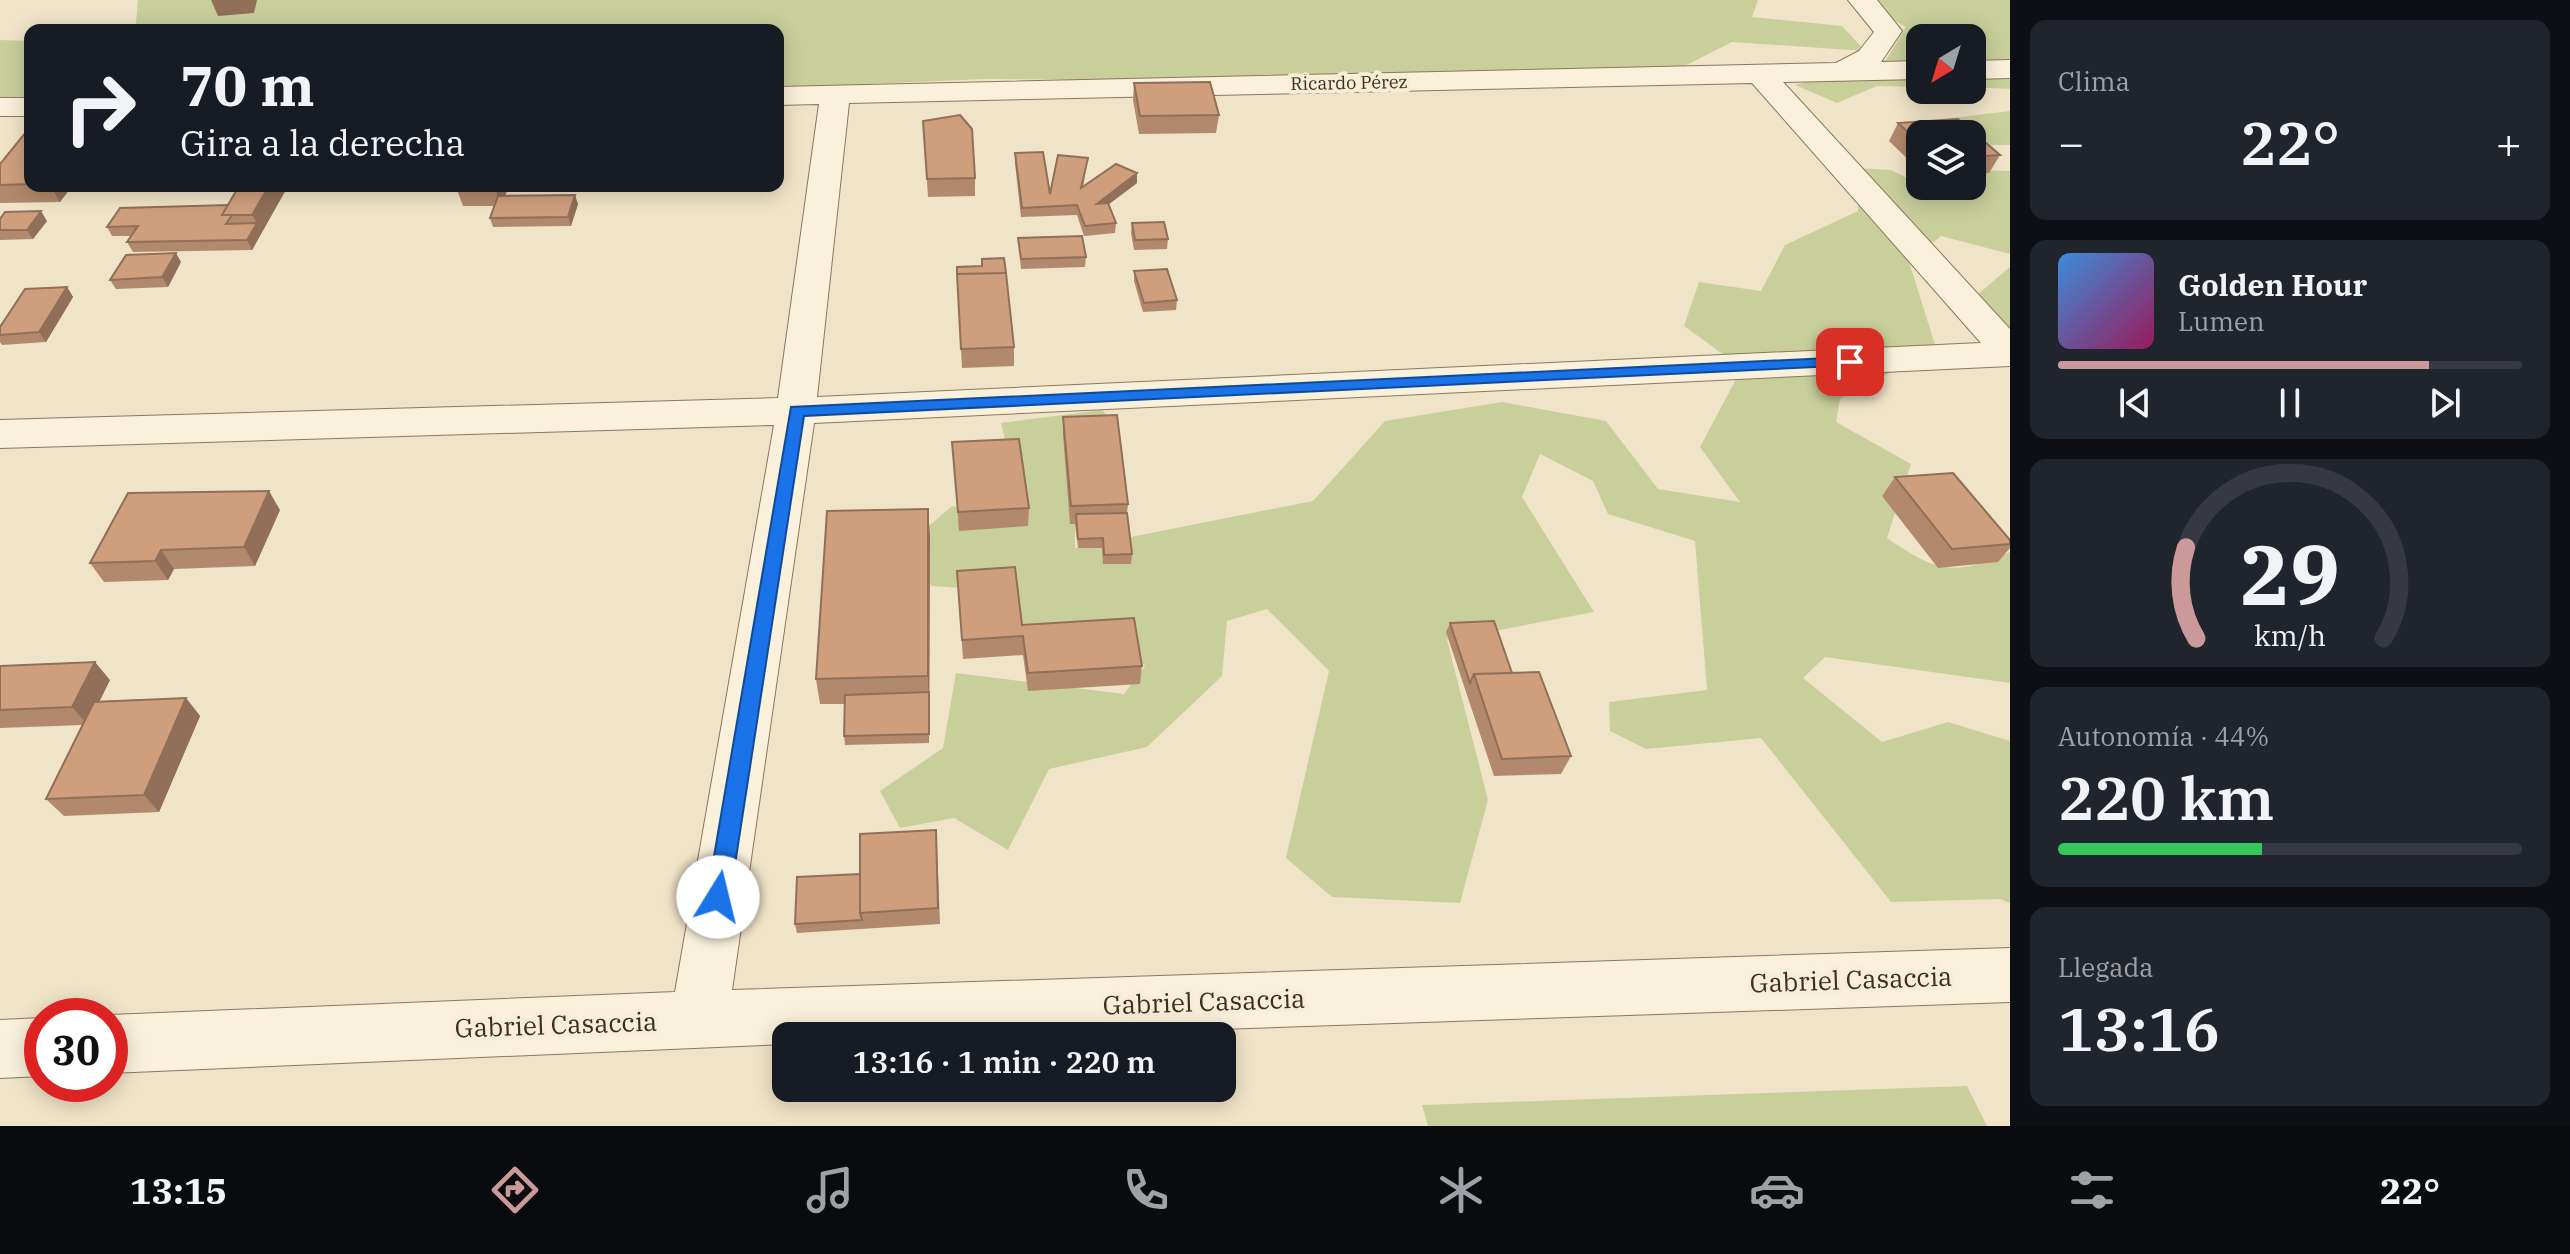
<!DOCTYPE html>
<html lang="es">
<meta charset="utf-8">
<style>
:root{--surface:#171b24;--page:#20242c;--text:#f1f3f6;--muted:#9ea1a6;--line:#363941;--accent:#cc999b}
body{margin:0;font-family:"IBM Plex Serif",serif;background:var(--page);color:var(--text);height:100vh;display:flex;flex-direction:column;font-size:30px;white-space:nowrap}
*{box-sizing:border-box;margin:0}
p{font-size:26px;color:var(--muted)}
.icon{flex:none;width:44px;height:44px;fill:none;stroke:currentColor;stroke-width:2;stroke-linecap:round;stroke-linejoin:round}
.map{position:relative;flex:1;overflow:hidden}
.details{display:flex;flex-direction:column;gap:20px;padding:20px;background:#0d0f14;width:560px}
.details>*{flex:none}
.banner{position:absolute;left:24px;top:24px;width:760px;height:168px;border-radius:16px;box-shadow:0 4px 20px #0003;background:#171b24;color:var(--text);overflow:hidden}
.needle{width:52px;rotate:218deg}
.tools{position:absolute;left:1906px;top:24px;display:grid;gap:16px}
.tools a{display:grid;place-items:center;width:80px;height:80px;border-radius:16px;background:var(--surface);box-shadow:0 4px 20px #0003;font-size:40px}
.speed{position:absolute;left:24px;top:998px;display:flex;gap:16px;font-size:40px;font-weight:700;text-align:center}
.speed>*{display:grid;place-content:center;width:104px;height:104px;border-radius:50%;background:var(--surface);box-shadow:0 4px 20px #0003;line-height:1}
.speed .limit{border:12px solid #d22;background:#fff;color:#111}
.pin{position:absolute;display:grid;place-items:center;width:68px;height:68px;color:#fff;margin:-34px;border-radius:16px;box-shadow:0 4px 12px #0006}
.me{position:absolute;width:88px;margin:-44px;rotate:9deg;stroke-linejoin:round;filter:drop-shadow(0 0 6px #0008)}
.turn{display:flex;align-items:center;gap:28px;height:168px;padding:0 24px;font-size:36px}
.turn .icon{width:104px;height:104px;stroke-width:2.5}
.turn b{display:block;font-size:56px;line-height:68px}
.big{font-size:60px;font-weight:600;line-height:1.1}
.details .widget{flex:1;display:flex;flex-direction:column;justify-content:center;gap:12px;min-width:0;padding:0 28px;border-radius:16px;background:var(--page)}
.details .dial{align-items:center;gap:0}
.dial svg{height:208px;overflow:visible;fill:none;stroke:var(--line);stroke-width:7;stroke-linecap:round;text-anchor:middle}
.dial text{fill:var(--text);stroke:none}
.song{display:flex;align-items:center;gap:24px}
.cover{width:96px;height:96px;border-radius:12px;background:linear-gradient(135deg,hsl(210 70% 55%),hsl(330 70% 35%))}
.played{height:8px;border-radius:4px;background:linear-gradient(90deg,var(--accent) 80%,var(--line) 80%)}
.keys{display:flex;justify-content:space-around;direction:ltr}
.heat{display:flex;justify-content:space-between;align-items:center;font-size:44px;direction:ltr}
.charge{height:12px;border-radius:6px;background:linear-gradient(90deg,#34c759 44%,var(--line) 0)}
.trip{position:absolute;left:772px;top:1022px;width:464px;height:80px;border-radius:16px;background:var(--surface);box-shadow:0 4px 20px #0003;font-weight:600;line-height:80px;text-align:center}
.tab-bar{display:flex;height:128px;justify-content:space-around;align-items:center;background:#090b0e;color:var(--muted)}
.tab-bar .icon{width:56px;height:56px}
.tab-bar .current{color:var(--accent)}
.tab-bar b{font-size:36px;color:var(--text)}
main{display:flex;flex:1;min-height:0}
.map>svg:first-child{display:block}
</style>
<main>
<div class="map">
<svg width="2010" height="1126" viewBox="0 0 2010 1126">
<rect width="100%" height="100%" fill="#f0e4c8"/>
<path fill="#c9cf9b" d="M138,0h1620l-6,17 90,9 23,25 -133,-9 -79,40 -668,-3 -207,9v-58h-648l6,-6z
M1858,0h152v89l-38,-2v-49h-52v49l-43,-1 -40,17 -42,-18 91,-25 20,-33z
M0,40l30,1v63h-30z
M2010,111v34h-35l-3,-11h-33l-3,-14z
M1858,168l33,2 62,30 5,-14h14v-16l38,1v83l-69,-18 -32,26 27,86 -96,51 -4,23 75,42 -24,74c50,34 66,39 123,14v131l-185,-26 -22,21 79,64 66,-20 62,19v162l-10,-4 -109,3 -130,-164 -115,11 -36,-18 -1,-29 98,-12 -12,-149 -87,-27 -15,-33 -53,-27 -18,43 72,115 -147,28 41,160 -28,103 -128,-6 -46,-39 43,-187 -62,-62 -40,12 -5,55 -75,71 -98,22 -41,81 -54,-32 -54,10 -20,-37 63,-43 13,-75 168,21 21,-28 -32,-36 -99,3 -24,-43 -58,-4 -25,-41 45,-39 72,15 -23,-98 101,-13 15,16 -42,31v91l238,-47 72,-80 117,-19 104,19 52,68 82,13 -40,-55 42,-79 -58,-42 15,-44 62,9 24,-46 73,-34z
M2010,267v73l-40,-39z
M1967,1086l20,40h-559l-6,-21z"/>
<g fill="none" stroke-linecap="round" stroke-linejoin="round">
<g stroke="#8d765c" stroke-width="2">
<path id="minor" d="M1848,0h29l25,31 -21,31 39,-1v18l-137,3 227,247v37l-1196,57 -82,567 1278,-42v54l-997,34h-227v8l-676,29v-58l565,-23 99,-567 -774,23v-28l778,-22 41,-294 -41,1v-18l1058,-24 23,-12 15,-19zM1752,83l229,260 -1164,54 32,-294z
M2010,60v18l-38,1v-18z
M0,98h30v18h-30z
M42,1018v58l-42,2v-58z"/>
</g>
<use href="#minor" fill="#faf1dc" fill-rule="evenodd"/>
</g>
<path fill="#b2896c" d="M1134,83l85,32 -3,18 -77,1 -6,-34z
M1958,119l42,36 -11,18 -17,1v-40h-52v37l-31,-30 9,-18z
M923,121l52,57v18l-47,1z
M30,127v59h42l-12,16 -60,1v-39z
M1015,153l35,41 38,-36 -5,29 54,-4 -28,21 7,19 -1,10 -31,3 -7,-21 -56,2 -6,-54z
M239,186h49l-36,64 -119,2 -6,-10 5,-6h-20l-5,-9 121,-22z
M509,186l-4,10 73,8 -7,22 -78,1 -3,-9 4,-12h-31l-7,-19z
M0,219l47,2 -14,18 -33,1z
M1132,223l36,16 -1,10 -33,1 -3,-17z
M1018,238l68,19 -1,10 -64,2z
M181,262l-13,25 -52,2 -6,-9z
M957,267l57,80v19l-52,2z
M1134,271l43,29 -1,10 -33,2 -9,-31z
M67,287l6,10 -27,45 -44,3 -2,-3v-15z
M1063,417l65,87 -1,9 5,41 -1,10h-28l-1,-16h-24l-3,-24h-5l-7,-89z
M952,442l77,66 -1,18 -69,5z
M1895,477l115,63v8l-12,14 -60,6 -56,-72z
M280,510l-25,56 -81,3 -6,11 -64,2 -14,-19z
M930,535l-1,208 -84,2 -1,-9 1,-32h-25l-4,-25z
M957,571l65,54 120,41 -2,18 -112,7 -5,-36 -60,4z
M1450,623l62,50 59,83 -10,18 -67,2 -48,-144z
M0,666l110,14 -11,21 87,-3 14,18 -41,96 -95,4 -18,-17 36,-74 -82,3z
M937,847l3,77 -143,9 -2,-9 65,-50z"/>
<path fill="#916f58" d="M211,0h46l-3,13 -36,3z
M1137,173v10l-40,30v-9z
M51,186h21l-12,16z
M269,186h19l-36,64 -5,-10 10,-17 -5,-8z
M496,186h13l-8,20 -6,-19z
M575,195l3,9 -7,22 -3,-9z
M41,211l6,10 -14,18 -6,-9z
M176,253l5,9 -13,25 -6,-10z
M67,287l6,10 -27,45 -7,-10z
M269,491l11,19 -25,56 -11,-19z
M928,509l2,26 -1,208 -1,-67z
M161,550l13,19 -6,11 -13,-19z
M95,662l15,18 -22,45 -16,-18z
M186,698l14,18 -41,96 -15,-17z"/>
<path fill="#cf9f7d" stroke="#916f58" stroke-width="2" d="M1210,82l9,33 -79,1 -6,-33z
M960,115l12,14 3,49 -48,1 -4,-58z
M1958,119l42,36 -28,2v-23h-52v9l-22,-20z
M30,127v57l-30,1v-21z
M1043,152l7,42 8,-39 30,3 -7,30 35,-24 21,9 -40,31 11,-1 8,20 -31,3 -8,-21 -55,3 -7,-55z
M239,186h30l-17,29h-30z
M457,186h39l-1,1h-39z
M575,195l-7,22 -78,1 8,-22z
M228,205l-6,10h10l-6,9 31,-1 -10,17 -120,2 11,-16 -31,1 13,-19z
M41,211l-14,19h-27v-11l5,-7z
M1164,222l4,17 -33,1 -3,-17z
M1082,236l4,21 -65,2 -3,-21z
M176,253l-14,24 -52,3 16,-25z
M1004,258l2,15 -49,1v-7l25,-1v-7z
M1167,269l10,31 -33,3 -10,-32z
M1006,273l8,74 -53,2 -4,-75z
M67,287l-28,45 -39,3v-8l25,-38z
M1117,415l11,89 -57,2 -8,-89z
M1019,439l10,69 -71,4 -6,-70z
M1953,473l57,67v4l-58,5 -57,-72z
M269,491l-25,56 -83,3 -6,11 -65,2 38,-70z
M928,509v167l-112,3 11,-168z
M1127,513l5,41 -28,1 -1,-17 -25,1 -2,-25z
M1015,567l7,58 112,-7 8,48 -114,7 -5,-37 -61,4 -5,-69z
M1494,621l18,52 -38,1 -4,9 -20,-60z
M95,662l-23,45 -72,3v-44z
M1539,672l32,84 -69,3 -28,-85z
M929,692v42l-85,2 1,-41z
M186,698l-42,97 -98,4 48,-97z
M936,830l2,78 -78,5v-79z
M860,874v39l2,7 -67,4 2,-47z"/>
<path fill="#1a73e8" stroke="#114b97" stroke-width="2" d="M1850,357l6,1v7l-1052,51 -74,481 -4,8 -8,3 -7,-3 -4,-8 84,-490z"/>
<g text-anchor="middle" stroke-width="8" stroke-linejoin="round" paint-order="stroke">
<g font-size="18" fill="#3d2e20" stroke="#f7eed8">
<text transform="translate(1349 83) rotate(-1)" y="6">Ricardo Pérez</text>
</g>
<g font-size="26" fill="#3d2e20" stroke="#f7eed8">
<text transform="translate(1851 980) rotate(-2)" y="9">Gabriel Casaccia</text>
<text transform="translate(1204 1002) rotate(-2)" y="9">Gabriel Casaccia</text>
<text transform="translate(556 1025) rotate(-2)" y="9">Gabriel Casaccia</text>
</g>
</g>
</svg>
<div class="tools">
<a><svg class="needle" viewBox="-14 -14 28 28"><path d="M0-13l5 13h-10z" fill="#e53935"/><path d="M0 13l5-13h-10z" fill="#9ea1a6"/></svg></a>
<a><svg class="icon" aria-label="layers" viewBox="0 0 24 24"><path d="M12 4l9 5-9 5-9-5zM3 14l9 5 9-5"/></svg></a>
</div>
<div class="speed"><div class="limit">30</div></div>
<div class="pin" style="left:1850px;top:362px;background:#d93025"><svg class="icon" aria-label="arrive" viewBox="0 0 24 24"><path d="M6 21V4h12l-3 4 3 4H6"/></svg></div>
<svg class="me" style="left:718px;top:897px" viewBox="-20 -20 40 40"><circle r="19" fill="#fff"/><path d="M0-13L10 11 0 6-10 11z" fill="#1a73e8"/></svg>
<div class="trip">13:16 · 1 min · 220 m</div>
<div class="banner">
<div class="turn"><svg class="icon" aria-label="right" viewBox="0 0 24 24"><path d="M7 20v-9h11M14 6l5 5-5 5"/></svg><div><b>70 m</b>Gira a la derecha</div></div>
</div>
</div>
<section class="details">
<div class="widget"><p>Clima</p>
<div class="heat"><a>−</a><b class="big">22°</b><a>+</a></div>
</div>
<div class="widget">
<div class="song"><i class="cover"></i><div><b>Golden Hour</b><p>Lumen</p></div></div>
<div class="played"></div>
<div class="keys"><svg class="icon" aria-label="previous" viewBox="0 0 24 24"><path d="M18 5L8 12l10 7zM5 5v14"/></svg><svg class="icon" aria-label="pause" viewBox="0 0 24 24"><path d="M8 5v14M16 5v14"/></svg><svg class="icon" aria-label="next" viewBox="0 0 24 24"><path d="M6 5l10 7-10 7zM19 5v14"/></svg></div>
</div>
<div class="widget dial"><svg viewBox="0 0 100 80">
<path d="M14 69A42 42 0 1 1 86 69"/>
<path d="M14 69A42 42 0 0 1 10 34" stroke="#cc999b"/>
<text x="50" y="56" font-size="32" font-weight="700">29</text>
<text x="50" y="72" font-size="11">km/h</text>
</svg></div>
<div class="widget"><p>Autonomía · 44%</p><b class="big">220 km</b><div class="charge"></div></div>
<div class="widget"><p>Llegada</p><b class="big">13:16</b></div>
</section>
</main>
<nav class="tab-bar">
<b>13:15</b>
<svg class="icon current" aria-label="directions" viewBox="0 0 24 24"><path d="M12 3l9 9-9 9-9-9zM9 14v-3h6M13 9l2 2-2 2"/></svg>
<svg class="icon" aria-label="music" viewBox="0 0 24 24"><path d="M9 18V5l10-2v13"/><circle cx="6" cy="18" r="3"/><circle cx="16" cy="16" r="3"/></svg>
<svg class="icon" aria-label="phone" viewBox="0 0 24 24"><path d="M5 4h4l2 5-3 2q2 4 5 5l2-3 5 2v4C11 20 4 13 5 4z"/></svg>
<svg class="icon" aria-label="climate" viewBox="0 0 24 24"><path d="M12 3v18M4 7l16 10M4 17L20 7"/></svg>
<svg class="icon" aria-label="car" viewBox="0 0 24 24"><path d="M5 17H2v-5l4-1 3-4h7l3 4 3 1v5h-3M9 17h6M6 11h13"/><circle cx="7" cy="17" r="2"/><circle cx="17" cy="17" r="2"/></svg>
<svg class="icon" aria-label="filters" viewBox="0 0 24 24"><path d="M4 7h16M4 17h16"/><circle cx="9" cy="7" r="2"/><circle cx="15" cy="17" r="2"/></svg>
<b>22°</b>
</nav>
